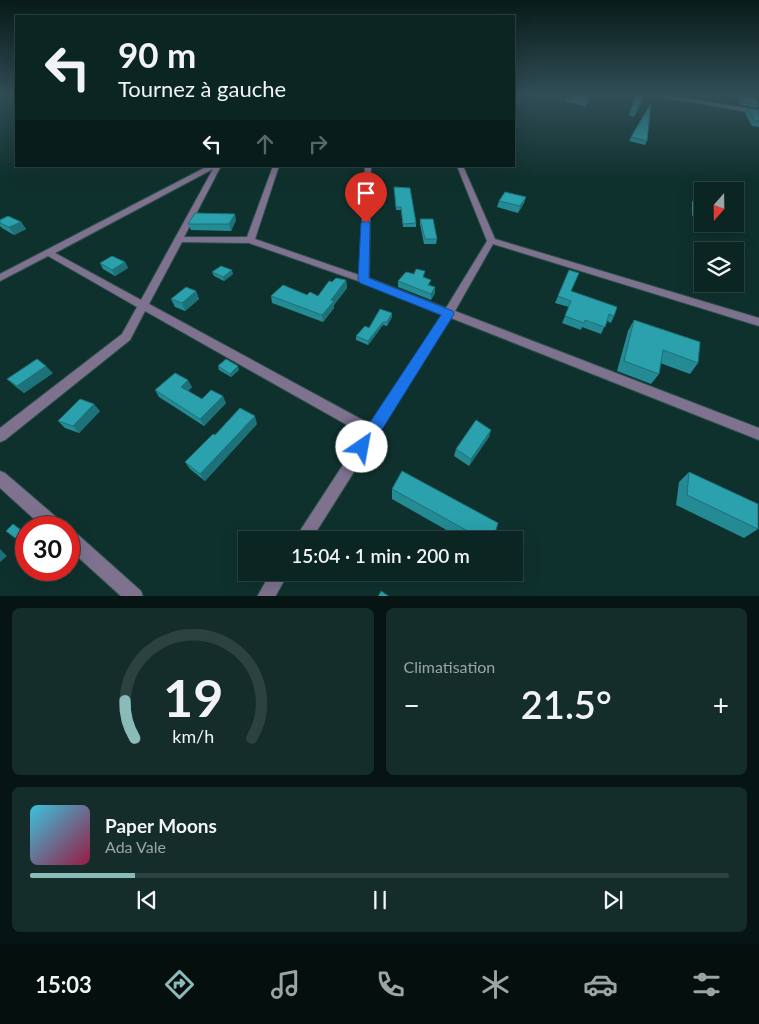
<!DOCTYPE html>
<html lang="fr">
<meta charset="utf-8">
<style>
:root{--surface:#0b2522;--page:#142d2a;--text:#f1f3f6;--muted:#9aa5a5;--line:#2b4240;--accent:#8bbbb9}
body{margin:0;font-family:Lato,sans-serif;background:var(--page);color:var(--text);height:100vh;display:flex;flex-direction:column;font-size:19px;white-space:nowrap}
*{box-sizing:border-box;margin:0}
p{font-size:16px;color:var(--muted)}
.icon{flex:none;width:28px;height:28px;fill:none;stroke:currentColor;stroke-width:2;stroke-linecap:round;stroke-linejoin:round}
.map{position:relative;height:596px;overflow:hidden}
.side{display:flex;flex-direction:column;gap:12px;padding:12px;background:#061413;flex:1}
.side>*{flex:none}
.guide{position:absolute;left:15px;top:15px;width:500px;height:152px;border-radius:0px;box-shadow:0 5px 20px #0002,0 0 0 1px var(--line);background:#0b2522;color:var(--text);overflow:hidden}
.needle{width:32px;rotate:200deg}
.buttons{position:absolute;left:694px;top:182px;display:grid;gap:10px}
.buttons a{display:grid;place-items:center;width:50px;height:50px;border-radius:0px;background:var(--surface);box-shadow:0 5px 20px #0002,0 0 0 1px var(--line);font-size:25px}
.speed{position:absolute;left:15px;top:516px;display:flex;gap:10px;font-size:25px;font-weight:700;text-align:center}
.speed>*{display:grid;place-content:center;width:65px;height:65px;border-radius:50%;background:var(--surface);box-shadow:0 5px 20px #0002,0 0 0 1px var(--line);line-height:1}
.speed .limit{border:8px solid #d22;background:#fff;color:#111}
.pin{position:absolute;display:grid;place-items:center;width:42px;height:42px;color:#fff;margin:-51px -21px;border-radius:50% 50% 50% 0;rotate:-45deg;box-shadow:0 0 5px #0007}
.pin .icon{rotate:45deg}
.me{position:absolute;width:55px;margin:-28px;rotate:33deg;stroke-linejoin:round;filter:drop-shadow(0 0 4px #0008)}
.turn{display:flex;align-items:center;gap:18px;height:105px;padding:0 20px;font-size:22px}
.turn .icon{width:65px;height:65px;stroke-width:2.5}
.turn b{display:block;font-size:35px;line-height:42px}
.lanes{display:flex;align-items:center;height:48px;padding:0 20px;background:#0003;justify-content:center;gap:25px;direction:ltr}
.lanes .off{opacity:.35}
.big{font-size:38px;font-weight:600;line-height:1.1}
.side .widget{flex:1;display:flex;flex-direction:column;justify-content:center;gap:8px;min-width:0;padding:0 18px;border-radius:8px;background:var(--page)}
.side .dial{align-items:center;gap:0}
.dial svg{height:130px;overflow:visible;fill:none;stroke:var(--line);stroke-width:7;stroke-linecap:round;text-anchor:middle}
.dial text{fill:var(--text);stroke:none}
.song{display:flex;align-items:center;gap:15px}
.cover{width:60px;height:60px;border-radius:8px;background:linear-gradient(135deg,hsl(190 70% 55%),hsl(340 70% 35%))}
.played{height:5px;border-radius:2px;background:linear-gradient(90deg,var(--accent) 15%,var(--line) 15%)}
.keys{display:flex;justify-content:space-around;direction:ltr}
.heat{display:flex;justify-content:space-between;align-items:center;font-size:28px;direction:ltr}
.side .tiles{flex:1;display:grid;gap:12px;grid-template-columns:1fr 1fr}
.widget:last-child{grid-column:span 2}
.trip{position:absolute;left:238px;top:531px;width:285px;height:50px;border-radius:0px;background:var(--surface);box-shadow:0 5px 20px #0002,0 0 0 1px var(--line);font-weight:600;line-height:50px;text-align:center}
.menu{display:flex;height:80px;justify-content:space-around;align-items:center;background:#040f0e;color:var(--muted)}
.menu .icon{width:35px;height:35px}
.menu .current{color:var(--accent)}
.menu b{font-size:22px;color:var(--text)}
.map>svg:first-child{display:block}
</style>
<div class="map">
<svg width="759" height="597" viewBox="0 0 759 597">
<rect width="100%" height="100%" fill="#0f312d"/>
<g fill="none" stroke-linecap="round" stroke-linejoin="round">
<g stroke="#2c504b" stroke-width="2">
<path id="street" d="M651,95h14l94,15v4z
M208,166h13l-37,71h63l26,-71h6l-24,73 104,36 6,-109h6l-2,112 77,30 41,-67 -30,-75h6l32,73 264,79v8l-266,-82 -38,67 304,117v12l-308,-122 -140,222h-17l69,-106 -218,-123 -15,29 -125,100 -5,2v-14l122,-94 15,-27 -89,-51 -48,25v-7zM213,169l-72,131 -86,-47zM182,242l67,1 112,39 81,33 -72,109 -221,-120z
M0,471l5,2 57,49 2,6h-20l-44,-40z
M69,530l6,2 66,59 2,6h-21l-53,-48z
M271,572h18l-14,25h-18z"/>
</g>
<use href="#street" fill="#7e728f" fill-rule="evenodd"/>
</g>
<path fill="#248a94" d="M589,95l-3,11 -21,-4 1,-3z
M635,95h10l-11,22 -5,-2z
M739,95l20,10 -2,3 -16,-3 -4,-7z
M748,108l11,2v17l-7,-1 -7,-13z
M631,137l16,4 -2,4 -16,-4z
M699,185l3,6v30l-1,1 -5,-1 -4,-6v-13l4,-7v-3z
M394,187l22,36v4h-13l-2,-17h-5z
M526,197l-2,6 -6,10 -21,-6 2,-6z
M420,219l17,20 -1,5h-12l-4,-20z
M0,220l21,2 5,7 -12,6 -12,-7 -2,-2z
M236,220l-5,11 -40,-1 -3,-6z
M125,262l3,6 -13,8 -12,-7 -3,-6z
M212,272l21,2 -9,7 -10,-5z
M425,278l10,15 -4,7 -33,-13v-6z
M346,280l1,8 -13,17v3l-11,14 -51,-19 -1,-7h47l14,-14z
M196,291l3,8 -14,12 -10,-4 -4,-8z
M571,291l43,25 -3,7 -4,-2 -6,13 -19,-7 -1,3 -19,-7 7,-16 -14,-4 3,-7z
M392,313v4l-5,9 -4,-1 -15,20 -12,-5v-4z
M634,320l64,43 -8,11 -30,-11 -1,11 -8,10 -34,-13 11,-40z
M218,366l21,4 -8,7 -12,-7z
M53,373l-29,20 -9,-7 -8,-7z
M192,387l-4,4 14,8 24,4 -22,23 -45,-29 -4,-7z
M100,411l-21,22 -14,-5 -7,-7z
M257,424l-52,57 -15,-12 -5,-7 30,-27z
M491,430l-2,7 -20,29 -15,-10 2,-7z
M689,472l69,57 -14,9 -68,-33 3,-23z
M392,489l101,51h-29l-72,-41z"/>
<path fill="#1d7178" d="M526,197l-2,6 -6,10 2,-7z
M235,214l1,6 -5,11 -2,-7z
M21,222l5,7 -12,6 -5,-8z
M125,262l3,6 -13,8 -3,-6z
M232,270l1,4 -9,7 -1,-4z
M346,280l1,8 -13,17v3l-11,14 -1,-7 9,-15z
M435,287v6l-4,7v-6z
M196,291l3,8 -14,12 -3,-8z
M392,313v4l-5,9v-4z
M383,322v3l-15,20v-4z
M46,366l7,7 -29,20 -7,-7z
M238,366l1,4 -8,7 -1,-3z
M188,380l4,7 -7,7 -4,-7z
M223,396l3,7 -22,23 -4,-7z
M94,404l6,7 -21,22 -6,-7z
M255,416l2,8 -52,57 -5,-7z
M491,430l-2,7 -20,29 2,-7z
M13,524l13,9 -7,8 -4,-3z
M0,549l7,7 -7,6z"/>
<path fill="#2aa1ac" stroke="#1d7178" d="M568,95h21l-2,8 -21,-4z
M636,95h9l-9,17 -5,-2z
M739,95l15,2 5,8 -16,-3z
M651,103l-4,38 -16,-4z
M748,108l11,2v11h-4z
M699,185l30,6h-27v24l-2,-1 -4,-6v-13l3,1z
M394,187l16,1 6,35 -13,1 -2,-17h-5z
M505,192l21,5 -6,9 -21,-5z
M195,213l40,1 -6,10h-41z
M8,216l13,6 -12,5 -9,-4v-3z
M420,219h13l4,20h-12z
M112,256l13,6 -13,8 -12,-7z
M221,266l11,4 -9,7 -11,-5z
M416,269l9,2 -2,6 8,3 -3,5 7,2 -4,7 -33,-13 8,-9 8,2z
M569,270l10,3 -8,18 46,16 -3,9 -5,-2 -4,13 -20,-7 -1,3 -19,-7 6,-15 -13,-5z
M336,278l10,2 -15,20 3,1 -12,14 -51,-19 12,-11 24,10 3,-3 8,4 11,-15 3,1z
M186,287l10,4 -14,12 -11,-4z
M380,309l12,4 -5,9h-4l-15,19 -12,-5 9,-10 4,2z
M634,320l66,22 -2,21 -35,-13 -4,24 -35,-13z
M37,359l9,7 -29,20 -10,-7z
M226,359l12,7 -8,8 -12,-8z
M175,373l13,7 -7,7 21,12 9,-9 12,6 -23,23 -45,-29z
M80,399l14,5 -21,22 -15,-5z
M240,408l15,8 -55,58 -15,-12 28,-28 2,1z
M476,420l15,10 -20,29 -15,-10z
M402,471l96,52 -5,17h-9l-92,-51z
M689,472l69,32v25l-71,-34z
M13,524l9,7 -7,7 -9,-7z
M381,591l9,6h-12z"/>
<linearGradient id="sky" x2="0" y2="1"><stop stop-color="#081b19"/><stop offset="0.53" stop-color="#314e57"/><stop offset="1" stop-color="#314e57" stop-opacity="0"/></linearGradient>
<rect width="759" height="179" fill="url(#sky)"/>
<path fill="#1a73e8" stroke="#114b97" d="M366,220l4,3 -1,55 84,33 1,3 -86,138 -6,2 -5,-2 -3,-5 3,-5 84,-127 -81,-32 -2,-3 3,-57z"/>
</svg>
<div class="buttons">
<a><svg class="needle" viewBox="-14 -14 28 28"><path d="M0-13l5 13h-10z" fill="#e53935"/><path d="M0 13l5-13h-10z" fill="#9aa5a5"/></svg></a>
<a><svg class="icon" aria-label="layers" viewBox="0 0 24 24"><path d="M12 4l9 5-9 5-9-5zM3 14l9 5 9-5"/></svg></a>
</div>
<div class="speed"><div class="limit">30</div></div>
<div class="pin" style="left:366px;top:223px;background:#d93025"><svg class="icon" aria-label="arrive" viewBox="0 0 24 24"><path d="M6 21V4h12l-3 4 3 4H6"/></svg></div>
<svg class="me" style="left:362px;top:447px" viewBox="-20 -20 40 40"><circle r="19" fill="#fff"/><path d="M0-13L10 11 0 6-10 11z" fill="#1a73e8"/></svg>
<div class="trip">15:04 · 1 min · 200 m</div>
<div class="guide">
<div class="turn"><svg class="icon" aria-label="left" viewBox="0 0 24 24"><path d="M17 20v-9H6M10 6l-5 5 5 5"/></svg><div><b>90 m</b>Tournez à gauche</div></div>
<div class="lanes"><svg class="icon" aria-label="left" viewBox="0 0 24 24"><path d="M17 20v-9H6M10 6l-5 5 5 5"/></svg><svg class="icon off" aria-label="ahead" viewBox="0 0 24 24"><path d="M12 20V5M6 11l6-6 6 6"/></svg><svg class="icon off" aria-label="right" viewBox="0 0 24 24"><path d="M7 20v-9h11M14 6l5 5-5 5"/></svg></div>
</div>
</div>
<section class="side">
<div class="tiles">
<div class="widget dial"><svg viewBox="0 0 100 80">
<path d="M14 69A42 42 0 1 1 86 69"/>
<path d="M14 69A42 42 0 0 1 8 46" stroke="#8bbbb9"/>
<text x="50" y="56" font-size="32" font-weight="700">19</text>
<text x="50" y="72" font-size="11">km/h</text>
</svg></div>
<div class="widget"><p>Climatisation</p>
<div class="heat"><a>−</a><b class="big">21.5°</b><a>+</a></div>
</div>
<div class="widget">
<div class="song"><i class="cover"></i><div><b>Paper Moons</b><p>Ada Vale</p></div></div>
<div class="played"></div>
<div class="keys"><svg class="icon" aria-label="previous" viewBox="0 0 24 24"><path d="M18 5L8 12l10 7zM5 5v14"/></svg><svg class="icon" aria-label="pause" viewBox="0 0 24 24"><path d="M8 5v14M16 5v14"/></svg><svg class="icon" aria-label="next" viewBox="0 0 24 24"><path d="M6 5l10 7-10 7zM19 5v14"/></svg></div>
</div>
</div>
</section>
<nav class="menu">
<b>15:03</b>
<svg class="icon current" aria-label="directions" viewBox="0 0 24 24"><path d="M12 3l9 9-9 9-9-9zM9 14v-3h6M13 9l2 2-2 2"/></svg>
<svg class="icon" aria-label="music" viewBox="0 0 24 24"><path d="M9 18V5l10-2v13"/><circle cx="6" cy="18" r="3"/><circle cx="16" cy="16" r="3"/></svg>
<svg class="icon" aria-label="phone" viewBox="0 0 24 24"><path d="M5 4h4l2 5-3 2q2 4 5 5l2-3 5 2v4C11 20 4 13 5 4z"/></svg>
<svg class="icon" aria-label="climate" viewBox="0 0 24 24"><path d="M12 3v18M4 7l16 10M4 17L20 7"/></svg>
<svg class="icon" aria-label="car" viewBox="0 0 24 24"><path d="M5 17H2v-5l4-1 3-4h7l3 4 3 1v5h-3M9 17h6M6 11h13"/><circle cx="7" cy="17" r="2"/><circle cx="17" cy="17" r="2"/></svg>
<svg class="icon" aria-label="filters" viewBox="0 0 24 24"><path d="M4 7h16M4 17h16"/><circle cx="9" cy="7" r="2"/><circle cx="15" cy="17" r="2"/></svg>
</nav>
